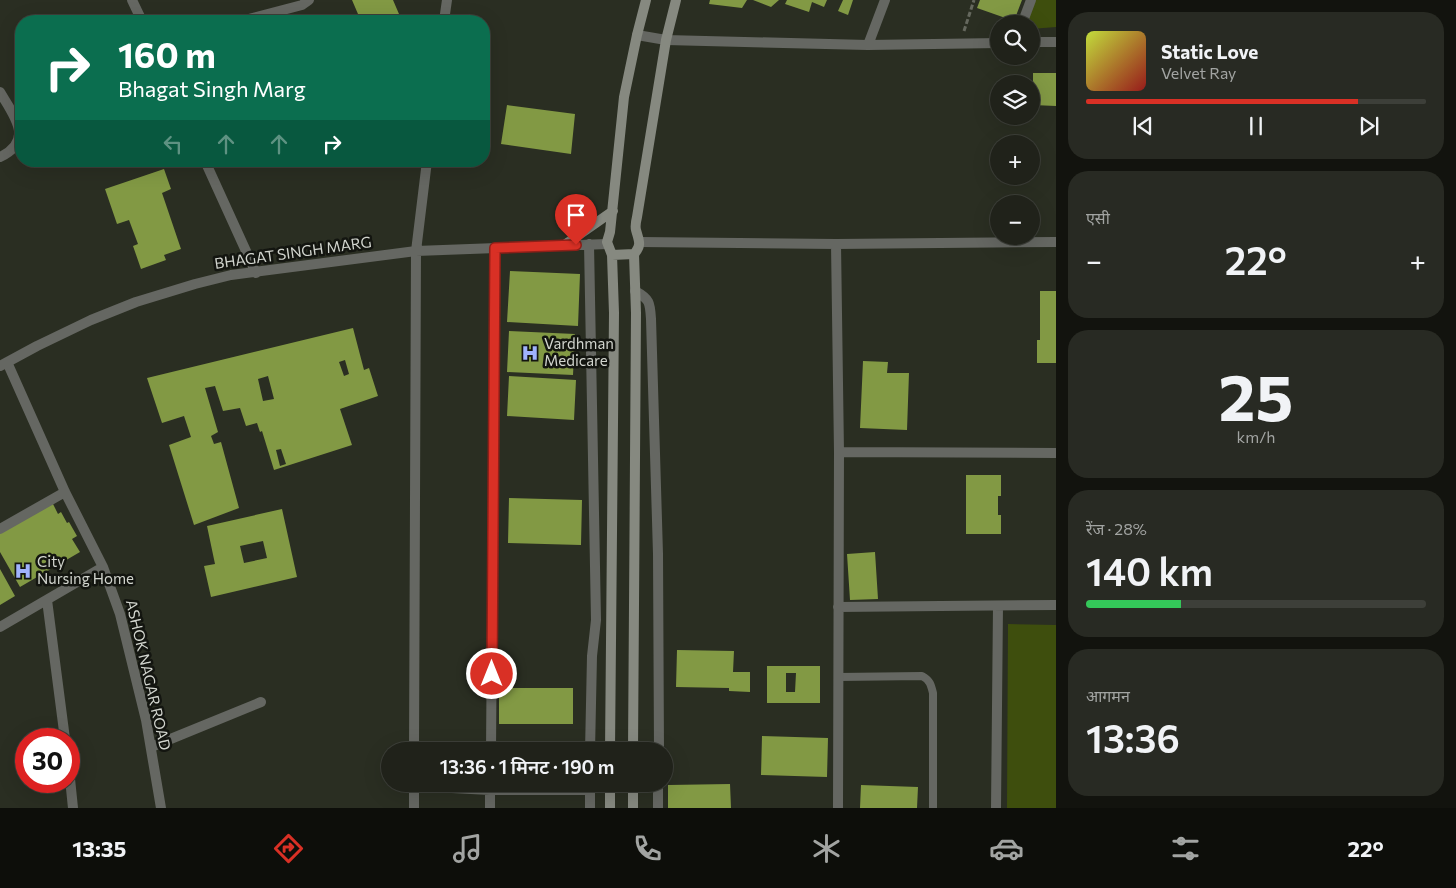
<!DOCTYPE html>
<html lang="hi">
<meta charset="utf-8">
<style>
:root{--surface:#20221a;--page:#282a23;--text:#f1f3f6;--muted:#a2a4a2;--line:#3d3f39;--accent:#d93025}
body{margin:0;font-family:Commissioner,"Noto Sans Devanagari",sans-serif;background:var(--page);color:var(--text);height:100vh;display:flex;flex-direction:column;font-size:19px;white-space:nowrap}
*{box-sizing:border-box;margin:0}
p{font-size:16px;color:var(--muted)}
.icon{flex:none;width:28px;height:28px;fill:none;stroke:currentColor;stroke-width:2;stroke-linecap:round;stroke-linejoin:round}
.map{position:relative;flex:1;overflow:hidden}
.sheet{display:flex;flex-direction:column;gap:12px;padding:12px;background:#12130e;width:400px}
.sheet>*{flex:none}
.banner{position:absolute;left:15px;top:15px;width:475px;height:152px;border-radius:20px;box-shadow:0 5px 20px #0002,0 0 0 1px var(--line);background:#0b6e4f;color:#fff;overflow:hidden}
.tools{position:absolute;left:990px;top:15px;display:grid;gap:10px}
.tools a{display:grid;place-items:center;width:50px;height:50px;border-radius:50%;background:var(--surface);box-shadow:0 5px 20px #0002,0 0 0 1px var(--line);font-size:25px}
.speed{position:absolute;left:15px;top:728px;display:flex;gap:10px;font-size:25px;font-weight:700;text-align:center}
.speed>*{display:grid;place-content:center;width:65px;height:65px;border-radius:50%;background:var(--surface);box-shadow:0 5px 20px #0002,0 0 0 1px var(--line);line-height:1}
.speed .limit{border:8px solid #d22;background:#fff;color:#111}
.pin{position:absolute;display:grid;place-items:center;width:42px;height:42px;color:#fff;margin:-51px -21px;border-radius:50% 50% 50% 0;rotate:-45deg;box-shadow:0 0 5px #0007}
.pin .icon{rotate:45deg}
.me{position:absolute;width:55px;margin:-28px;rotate:0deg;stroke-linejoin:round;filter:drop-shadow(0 0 4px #0008)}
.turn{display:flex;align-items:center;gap:18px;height:105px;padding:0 20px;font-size:22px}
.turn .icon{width:65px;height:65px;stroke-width:2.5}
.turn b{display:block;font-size:35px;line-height:42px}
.lanes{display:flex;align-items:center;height:48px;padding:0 20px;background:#0003;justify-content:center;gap:25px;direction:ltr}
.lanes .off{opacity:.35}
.big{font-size:38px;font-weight:600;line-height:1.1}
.sheet .tile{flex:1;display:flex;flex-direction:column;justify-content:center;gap:8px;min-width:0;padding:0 18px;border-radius:20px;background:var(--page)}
.sheet .dial{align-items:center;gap:0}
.dial b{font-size:65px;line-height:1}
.song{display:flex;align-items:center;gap:15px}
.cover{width:60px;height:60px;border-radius:8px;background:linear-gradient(135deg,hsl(70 70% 55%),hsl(0 70% 35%))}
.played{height:5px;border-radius:2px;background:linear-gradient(90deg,var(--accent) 80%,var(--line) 80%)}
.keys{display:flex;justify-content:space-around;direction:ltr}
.heat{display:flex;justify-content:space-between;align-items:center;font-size:28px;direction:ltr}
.charge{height:8px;border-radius:4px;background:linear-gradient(90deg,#34c759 28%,var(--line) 0)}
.trip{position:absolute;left:381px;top:742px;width:292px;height:50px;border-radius:25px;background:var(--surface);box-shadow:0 5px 20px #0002,0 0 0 1px var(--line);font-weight:600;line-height:50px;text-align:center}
.dock{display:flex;height:80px;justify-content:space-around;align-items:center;background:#0d0e0a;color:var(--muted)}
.dock .icon{width:35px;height:35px}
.dock .on{color:var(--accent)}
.dock b{font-size:22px;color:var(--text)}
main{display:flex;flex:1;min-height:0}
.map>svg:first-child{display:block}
</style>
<main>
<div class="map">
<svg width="1056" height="808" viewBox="0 0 1056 808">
<rect width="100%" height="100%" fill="#2a2e22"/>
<path fill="#3e4e0d" d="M1035,0h21v27l-25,2v-5h-6z
M1008,624l48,1v183h-49z"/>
<path fill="#829944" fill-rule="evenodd" d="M352,0h41l9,21h-41z
M710,0h37l-5,8 -33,-4z
M753,0h26l-8,7z
M787,0h40l-3,7 -12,-5 -3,10 -24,-8z
M843,0h10l-5,15 -10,-4z
M980,0h42l-8,21 -37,-13z
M1033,73h23v33l-23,-1z
M507,105l68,9 -4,40 -70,-10z
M164,169l7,20 -9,4 19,56 -17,6 2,5 -25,9 -8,-23 5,-2 -9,-24 -12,4 -12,-35z
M510,271l70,3 -2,52 -71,-4z
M1040,291h16v72h-19v-23h3z
M353,328l11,42 5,-2 9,28 -38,13 12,36 -78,25 -12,-39 -2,1 -3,-9 -11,3 -6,-18 -17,3 -8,-25 -10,2 13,44 -7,4 3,8 7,-2 18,66 -45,17 -25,-80 22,-8 -7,-21 -22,7 -15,-45zM345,360l4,14 -5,2 -5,-14zM268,376l6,23 -11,2 -5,-22zM281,449l5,15 -6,2 -4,-16z
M509,331l66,3 -2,41 -66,-3z
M863,361l25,1 -1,11h22l-2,57 -47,-2z
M509,376l67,4 -2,40 -67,-4z
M966,475h35v21h-3v19h3v19h-35z
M509,498l73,2 -1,45 -73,-2z
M52,502l6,12 3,-2 6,11 2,-1 8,14 -5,3 8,13 -60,35 -20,-35v-20z
M282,509l15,68 -86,20 -7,-31 11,-2 -8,-38zM263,541l4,17 -23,5 -4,-17z
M875,552l3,47 -28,1 -3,-46z
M0,569l15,27 -15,9z
M677,650l57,1 -1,21h17v20l-21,-1v-3l-53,-1z
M767,666h53v37h-53zM786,673h10l-1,19h-9z
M499,688h74v36h-74z
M762,736l66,2 -1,39 -66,-2z
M730,784l1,24h-63v-23z
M861,785l57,2 -1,21h-57z"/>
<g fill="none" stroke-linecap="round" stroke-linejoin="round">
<path stroke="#65685e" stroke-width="3" stroke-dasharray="5 2.5" stroke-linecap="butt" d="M964,31l10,-31"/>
<path stroke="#656762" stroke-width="8" d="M838,677l84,-1c8,4 9,9 11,17v115"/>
<path stroke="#656762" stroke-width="10" d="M132,0l10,21
M241,21l61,-16 7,-5
M444,21l3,-21
M1022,24l9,-24
M637,35l29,5 202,5 131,-2
M1031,42h25
M868,45l17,-45
M0,92c14,24 35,48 0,65
M205,161l51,112
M640,242l196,2 220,-2
M589,244l7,376 -4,36 -2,95
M836,244l3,208 -1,356
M635,291c15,8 15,12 16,28l7,235 1,197
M7,362l58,130 38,75 17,47 26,106 15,88
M0,366l37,-20 54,-26 45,-18 59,-18 36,-9 185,-24 191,-7
M839,452l217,1
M0,529l65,-37
M47,600l18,139
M838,607l218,-2
M0,627l103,-60
M151,747l110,-45
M414,751l2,-500 11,-90
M491,751l4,-503
M69,769l4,39
M414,786l76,4h100
M414,808v-24
M490,808v-23
M590,808v-23
M658,808v-24
M996,808l2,-202"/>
<path stroke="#868980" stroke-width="10" d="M563,246l50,-35
M612,255l22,-1c8,-9 5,-13 2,-24 -1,-4 0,-9 1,-13l29,-177 10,-40
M610,751l4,-438 -2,-58 -5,-13 3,-10 14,-135 13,-62 9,-35
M633,751l3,-438 -2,-59
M610,784v24
M633,808v-24"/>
</g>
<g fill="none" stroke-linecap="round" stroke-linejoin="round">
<g stroke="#8d1f18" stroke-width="12">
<path id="route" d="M492,674l3,-426 81,-3"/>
</g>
<use href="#route" stroke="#d93025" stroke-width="9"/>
</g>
<defs>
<g id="hospital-bare" transform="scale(1.35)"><path d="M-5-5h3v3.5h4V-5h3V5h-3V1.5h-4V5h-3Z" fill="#a0b3fd" stroke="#131510" stroke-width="2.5" paint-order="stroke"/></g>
</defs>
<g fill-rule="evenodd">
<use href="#hospital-bare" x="530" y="353"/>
<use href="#hospital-bare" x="23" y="571"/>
</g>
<g text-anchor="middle" stroke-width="5" stroke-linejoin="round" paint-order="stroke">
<g font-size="15" fill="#d2d5ce" stroke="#131510">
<text transform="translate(293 253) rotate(-8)" y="5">BHAGAT SINGH MARG</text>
<text transform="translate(148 675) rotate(77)" y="5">ASHOK NAGAR ROAD</text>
</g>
<g font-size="15" fill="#d2d5ce" stroke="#131510" text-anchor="start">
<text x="544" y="349">Vardhman<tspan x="544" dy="17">Medicare</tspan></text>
<text x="37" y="567">City<tspan x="37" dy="17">Nursing Home</tspan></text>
</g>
</g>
</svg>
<div class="tools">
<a><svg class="icon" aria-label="search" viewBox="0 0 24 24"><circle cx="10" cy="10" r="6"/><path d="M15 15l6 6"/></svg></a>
<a><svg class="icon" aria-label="layers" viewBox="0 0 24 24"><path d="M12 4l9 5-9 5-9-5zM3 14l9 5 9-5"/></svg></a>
<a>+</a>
<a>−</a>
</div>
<div class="speed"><div class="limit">30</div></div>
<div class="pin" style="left:576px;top:245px;background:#d93025"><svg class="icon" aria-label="arrive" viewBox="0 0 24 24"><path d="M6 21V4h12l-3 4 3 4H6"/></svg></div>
<svg class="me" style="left:492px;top:674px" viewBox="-20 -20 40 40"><circle r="17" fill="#d93025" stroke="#fff" stroke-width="3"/><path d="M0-11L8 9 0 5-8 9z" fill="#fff"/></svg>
<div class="trip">13:36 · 1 मिनट · 190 m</div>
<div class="banner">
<div class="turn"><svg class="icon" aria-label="right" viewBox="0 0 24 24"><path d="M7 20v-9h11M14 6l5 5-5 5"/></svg><div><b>160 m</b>Bhagat Singh Marg</div></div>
<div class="lanes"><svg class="icon off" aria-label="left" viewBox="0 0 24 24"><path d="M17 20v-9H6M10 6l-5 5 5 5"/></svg><svg class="icon off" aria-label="ahead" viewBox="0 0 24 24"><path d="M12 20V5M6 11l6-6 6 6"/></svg><svg class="icon off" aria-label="ahead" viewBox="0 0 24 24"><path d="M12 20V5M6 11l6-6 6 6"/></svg><svg class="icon" aria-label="right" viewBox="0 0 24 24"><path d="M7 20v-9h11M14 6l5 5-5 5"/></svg></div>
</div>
</div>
<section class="sheet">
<div class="tile">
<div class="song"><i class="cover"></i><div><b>Static Love</b><p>Velvet Ray</p></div></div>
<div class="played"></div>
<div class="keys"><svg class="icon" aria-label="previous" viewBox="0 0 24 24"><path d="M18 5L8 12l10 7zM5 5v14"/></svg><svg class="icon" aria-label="pause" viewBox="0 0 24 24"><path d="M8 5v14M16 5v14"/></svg><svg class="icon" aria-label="next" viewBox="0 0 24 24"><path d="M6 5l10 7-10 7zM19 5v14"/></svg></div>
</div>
<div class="tile"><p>एसी</p>
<div class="heat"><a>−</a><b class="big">22°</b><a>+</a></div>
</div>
<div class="tile dial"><b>25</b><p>km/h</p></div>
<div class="tile"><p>रेंज · 28%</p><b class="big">140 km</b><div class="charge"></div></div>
<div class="tile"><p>आगमन</p><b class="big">13:36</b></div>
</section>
</main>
<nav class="dock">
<b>13:35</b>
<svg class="icon on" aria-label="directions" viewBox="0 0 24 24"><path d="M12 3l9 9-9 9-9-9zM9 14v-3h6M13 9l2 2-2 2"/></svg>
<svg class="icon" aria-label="music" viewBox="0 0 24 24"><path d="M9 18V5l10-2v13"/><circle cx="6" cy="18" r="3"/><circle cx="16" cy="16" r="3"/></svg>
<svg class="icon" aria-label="phone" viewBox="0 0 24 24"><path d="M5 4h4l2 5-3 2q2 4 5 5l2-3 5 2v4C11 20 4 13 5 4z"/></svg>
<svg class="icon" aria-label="climate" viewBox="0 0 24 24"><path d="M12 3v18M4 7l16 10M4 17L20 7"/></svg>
<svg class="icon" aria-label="car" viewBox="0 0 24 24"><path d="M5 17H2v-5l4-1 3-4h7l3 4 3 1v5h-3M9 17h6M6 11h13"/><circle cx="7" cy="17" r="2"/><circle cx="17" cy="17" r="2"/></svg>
<svg class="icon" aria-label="filters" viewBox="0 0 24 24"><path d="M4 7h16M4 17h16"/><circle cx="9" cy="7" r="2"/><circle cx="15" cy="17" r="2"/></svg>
<b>22°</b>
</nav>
